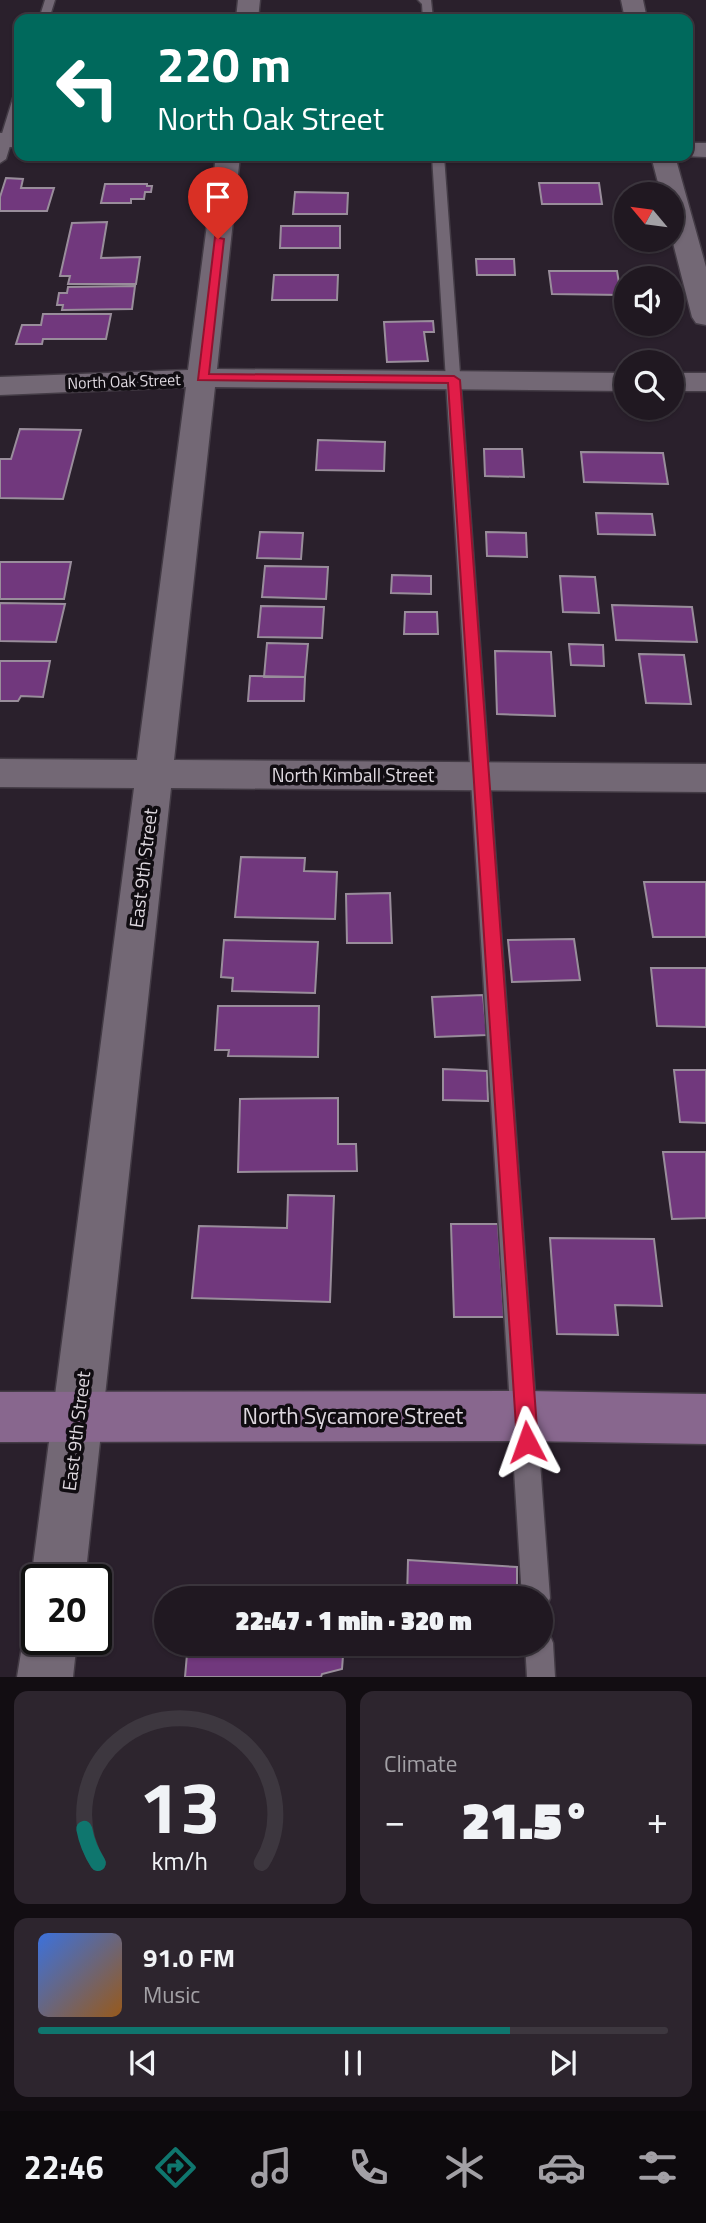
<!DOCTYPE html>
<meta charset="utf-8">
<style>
:root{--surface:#201821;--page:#2d252e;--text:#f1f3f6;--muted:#a2a0a5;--line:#3d373f;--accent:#0f766e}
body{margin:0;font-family:"Titillium Web",sans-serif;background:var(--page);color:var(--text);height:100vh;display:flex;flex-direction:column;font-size:26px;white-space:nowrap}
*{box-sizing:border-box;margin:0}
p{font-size:23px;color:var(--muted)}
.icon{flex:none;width:38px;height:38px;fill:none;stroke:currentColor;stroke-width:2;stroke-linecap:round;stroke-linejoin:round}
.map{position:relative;height:1677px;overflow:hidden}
.details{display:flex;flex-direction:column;gap:14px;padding:14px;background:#120d12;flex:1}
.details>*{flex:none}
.hud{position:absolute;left:14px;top:14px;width:679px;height:147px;border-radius:14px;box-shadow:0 2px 5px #0004,0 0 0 2px var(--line);background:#00695c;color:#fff;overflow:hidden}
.needle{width:46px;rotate:299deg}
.fabs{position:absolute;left:614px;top:182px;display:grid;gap:14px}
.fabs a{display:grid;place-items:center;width:70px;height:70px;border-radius:50%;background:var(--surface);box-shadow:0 2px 5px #0004,0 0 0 2px var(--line);font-size:35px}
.speed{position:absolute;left:21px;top:1564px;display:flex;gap:14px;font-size:35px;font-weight:700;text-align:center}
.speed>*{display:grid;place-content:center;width:91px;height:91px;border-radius:50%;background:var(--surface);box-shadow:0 2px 5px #0004,0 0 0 2px var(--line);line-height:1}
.speed .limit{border:4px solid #111;border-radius:10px;background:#fff;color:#111}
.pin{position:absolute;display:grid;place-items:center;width:60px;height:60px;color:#fff;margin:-72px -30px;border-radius:50% 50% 50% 0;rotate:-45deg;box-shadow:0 0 7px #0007}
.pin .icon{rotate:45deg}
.me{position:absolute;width:77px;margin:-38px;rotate:356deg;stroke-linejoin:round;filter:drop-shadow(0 0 5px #0008)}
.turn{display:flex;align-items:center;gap:24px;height:147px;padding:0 28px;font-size:32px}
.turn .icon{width:91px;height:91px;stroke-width:2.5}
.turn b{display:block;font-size:49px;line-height:60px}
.big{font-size:52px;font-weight:800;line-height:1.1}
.details .card{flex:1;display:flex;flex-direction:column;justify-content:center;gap:10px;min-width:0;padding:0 24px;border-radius:14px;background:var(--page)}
.details .dial{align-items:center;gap:0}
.dial svg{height:182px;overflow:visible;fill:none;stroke:var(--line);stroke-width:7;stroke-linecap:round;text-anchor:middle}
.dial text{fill:var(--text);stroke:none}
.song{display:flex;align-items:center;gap:21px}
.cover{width:84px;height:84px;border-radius:10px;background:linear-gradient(135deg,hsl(220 70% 55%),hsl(30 70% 35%))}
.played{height:7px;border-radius:4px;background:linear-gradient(90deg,var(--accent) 75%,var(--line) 75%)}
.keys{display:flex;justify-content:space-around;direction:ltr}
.heat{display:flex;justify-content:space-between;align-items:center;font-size:38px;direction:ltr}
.details .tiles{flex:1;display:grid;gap:14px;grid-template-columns:1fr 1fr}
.card:last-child{grid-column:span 2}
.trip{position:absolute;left:154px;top:1586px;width:399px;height:70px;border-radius:35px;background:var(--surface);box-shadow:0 2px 5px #0004,0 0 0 2px var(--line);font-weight:800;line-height:70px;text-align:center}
.menu{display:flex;height:112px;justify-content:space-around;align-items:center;background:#0d0a0d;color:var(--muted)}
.menu .icon{width:49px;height:49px}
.menu .selected{color:var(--accent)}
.menu b{font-size:32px;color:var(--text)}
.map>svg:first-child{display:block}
</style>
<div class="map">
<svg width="706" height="1677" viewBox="0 0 706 1677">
<rect width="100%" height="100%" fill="#2a202c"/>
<path fill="#71387d" stroke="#998d9b" stroke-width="2" d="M6,178l17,1 -2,9h33l-7,23h-47v-14z
M539,183h60l3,21h-60z
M105,184h42v2h5l-1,6h-6l-1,7h-13v4h-30z
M295,192l53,1 -1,21h-54z
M107,222l-6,36 39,-1 -4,27h-68l2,-8h-10l12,-53z
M281,226h59v22h-60z
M476,259h38l1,16h-38z
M549,271h68l4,24 -69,-1z
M274,275h64l-1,25h-65z
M135,286l-3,23 -70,1 1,-5h-6l2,-12h8l1,-6z
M43,314h68l-5,25h-63l-1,5h-26l6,-19h19z
M433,321l1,11h-10l4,29 -41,1 -3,-40z
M20,429l61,1 -18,69 -63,-1v-39h11z
M318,440l67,2 -1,29 -68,-1z
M484,449h38l2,28 -39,-1z
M581,452l82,1 5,31 -84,-2z
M596,513l56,1 3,21 -57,-1z
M260,532l43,1 -2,26 -44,-1z
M486,532l40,1 1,24 -40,-1z
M0,562h71l-7,37h-64z
M265,566l63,1 -2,32 -64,-2z
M392,575l39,1v18l-40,-1z
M560,576l35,1 4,36 -36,-1z
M0,603l65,1 -9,38 -56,-1z
M612,605l80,2 5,35 -81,-2z
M261,606l63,1 -2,31 -64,-1z
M405,612h32l1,22h-34z
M267,643l41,1 -3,33h-41z
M569,644l34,1 1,21 -33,-1z
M495,651l56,1 4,64 -58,-2z
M639,654l45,1 7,49 -45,-1z
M0,661h50l-7,36 -22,-1 -3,5h-18z
M250,676l55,1 -1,24h-56z
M241,857l64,1 -1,13 33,1 -2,47 -100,-2z
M644,882h62v55h-53z
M390,893l2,50h-45l-1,-49z
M574,939l6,41 -68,2 -4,-42z
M224,940l94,2 -3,51 -83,-2 1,-13 -12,-1z
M651,968h55v59l-49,-1z
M483,995l4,40 -52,2 -3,-40z
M218,1006h101l-1,51 -90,-1 1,-6h-14z
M443,1069l44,2 1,30 -45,-1z
M674,1070h32v53l-26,-1z
M338,1098v46h18l1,27 -119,1 2,-73z
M663,1152h43v66l-34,1z
M288,1195l46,1 -4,106 -138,-4 7,-72 88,2z
M451,1224h47l6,93h-50z
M550,1238l104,1 8,67 -47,-1 3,30 -61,-1z
M408,1560l109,7v31h-110z
M192,1589l83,9h-84z
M188,1643h156l-2,26 -20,5 -1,3h-136z
M404,1643h113v7l-113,1z"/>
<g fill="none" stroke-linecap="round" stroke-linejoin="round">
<g stroke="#433b45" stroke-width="3">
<path id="service" d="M45,0h10l-6,19h-10z
M418,0h13l2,19h-10l-1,-15z
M19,95v21l-13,43 -6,4v-23l13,-42z
M432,156h12l106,1442 -4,10 -5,2v-12h-19z
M541,1630l8,3 4,10 2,34h-28l-2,-34h16z"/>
</g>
<g stroke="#433b45" stroke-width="3">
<path id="minor" d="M238,0h22l-2,19h-22z
M621,0h22l4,19h-22z
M0,133h19v14h-19z
M688,143h18v14l-24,-1h6z
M216,156h24l-23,213 409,4v18l-411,-4 -41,373 532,4v28l-535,-4 -86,792h-48v14l-6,-14 103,-792 -134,-1v-28l137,1 49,-373 -186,8v-18l188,-7z
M651,156h24l31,111v58l-10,-2 -4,-6 -20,-78v-45h-11z
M672,373h34v18h-34z
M37,1618v22h40l-4,37h-56l6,-37 8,-19z"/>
</g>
<g stroke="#433b45" stroke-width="3">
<path id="secondary" d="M526,1391l180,3v50l-180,-3 -526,1v-50z"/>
</g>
<use href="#service" fill="#736875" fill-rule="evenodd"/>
<use href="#minor" fill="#736875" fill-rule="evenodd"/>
<use href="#secondary" fill="#88678e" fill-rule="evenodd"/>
</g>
<path fill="#e11d48" stroke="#92132f" stroke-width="2" d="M215,237l9,2 -15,135 245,2 6,4 78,1062 -3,7 -8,3 -7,-3 -3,-7 -69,-1059 -250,-3z"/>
<g text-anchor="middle" stroke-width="7" stroke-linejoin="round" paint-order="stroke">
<g font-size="16" fill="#ded8df" stroke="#100c11">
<text transform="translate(124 381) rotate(-2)" y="6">North Oak Street</text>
</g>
<g font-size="19" fill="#ded8df" stroke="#100c11">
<text x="353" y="782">North Kimball Street</text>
<text transform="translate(143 868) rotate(-83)" y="7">East 9th Street</text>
<text transform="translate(76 1431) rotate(-83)" y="7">East 9th Street</text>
</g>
<g font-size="23" fill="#ded8df" stroke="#100c11">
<text x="353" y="1424">North Sycamore Street</text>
</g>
</g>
</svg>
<div class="fabs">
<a><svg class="needle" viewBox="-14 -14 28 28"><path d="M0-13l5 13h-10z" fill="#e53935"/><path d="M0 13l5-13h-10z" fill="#a2a0a5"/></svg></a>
<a><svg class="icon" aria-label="sound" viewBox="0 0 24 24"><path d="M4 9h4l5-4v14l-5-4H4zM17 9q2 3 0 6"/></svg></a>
<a><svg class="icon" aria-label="search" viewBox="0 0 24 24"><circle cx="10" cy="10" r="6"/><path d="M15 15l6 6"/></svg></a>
</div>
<div class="speed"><div class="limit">20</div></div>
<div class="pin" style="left:218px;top:239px;background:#d93025"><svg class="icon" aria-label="arrive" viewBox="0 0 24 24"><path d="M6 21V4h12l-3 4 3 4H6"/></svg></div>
<svg class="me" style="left:527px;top:1442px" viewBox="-20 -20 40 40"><path d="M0-17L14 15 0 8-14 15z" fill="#e11d48" stroke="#fff" stroke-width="4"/></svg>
<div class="trip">22:47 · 1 min · 320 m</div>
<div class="hud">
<div class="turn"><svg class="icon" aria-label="left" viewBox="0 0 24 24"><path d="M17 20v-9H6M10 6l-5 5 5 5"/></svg><div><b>220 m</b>North Oak Street</div></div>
</div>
</div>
<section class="details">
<div class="tiles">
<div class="card dial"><svg viewBox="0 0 100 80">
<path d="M14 69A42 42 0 1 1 86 69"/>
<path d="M14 69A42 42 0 0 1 8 54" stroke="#0f766e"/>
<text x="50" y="56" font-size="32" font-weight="700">13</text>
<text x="50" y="72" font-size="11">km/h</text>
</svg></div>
<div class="card"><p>Climate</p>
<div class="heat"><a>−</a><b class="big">21.5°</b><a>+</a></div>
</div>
<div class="card">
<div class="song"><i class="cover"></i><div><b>91.0 FM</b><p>Music</p></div></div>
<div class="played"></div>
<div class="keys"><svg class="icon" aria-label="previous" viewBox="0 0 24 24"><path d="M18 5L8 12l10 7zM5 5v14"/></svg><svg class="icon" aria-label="pause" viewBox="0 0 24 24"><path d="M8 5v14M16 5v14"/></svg><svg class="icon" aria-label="next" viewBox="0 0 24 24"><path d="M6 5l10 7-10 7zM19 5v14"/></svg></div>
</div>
</div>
</section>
<nav class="menu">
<b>22:46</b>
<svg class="icon selected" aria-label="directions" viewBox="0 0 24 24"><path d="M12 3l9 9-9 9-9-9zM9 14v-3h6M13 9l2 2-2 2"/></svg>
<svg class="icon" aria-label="music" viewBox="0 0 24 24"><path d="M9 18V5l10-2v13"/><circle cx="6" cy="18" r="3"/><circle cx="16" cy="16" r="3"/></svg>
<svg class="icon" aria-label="phone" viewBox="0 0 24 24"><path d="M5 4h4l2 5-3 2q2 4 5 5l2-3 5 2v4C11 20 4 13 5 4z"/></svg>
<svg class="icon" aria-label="climate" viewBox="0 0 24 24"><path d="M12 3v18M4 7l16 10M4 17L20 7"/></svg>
<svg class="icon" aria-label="car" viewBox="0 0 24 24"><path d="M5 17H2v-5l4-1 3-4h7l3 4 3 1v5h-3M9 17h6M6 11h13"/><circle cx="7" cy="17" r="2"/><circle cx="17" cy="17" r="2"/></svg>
<svg class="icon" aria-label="filters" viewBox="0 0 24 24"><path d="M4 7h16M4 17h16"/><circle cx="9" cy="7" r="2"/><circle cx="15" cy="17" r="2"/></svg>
</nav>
